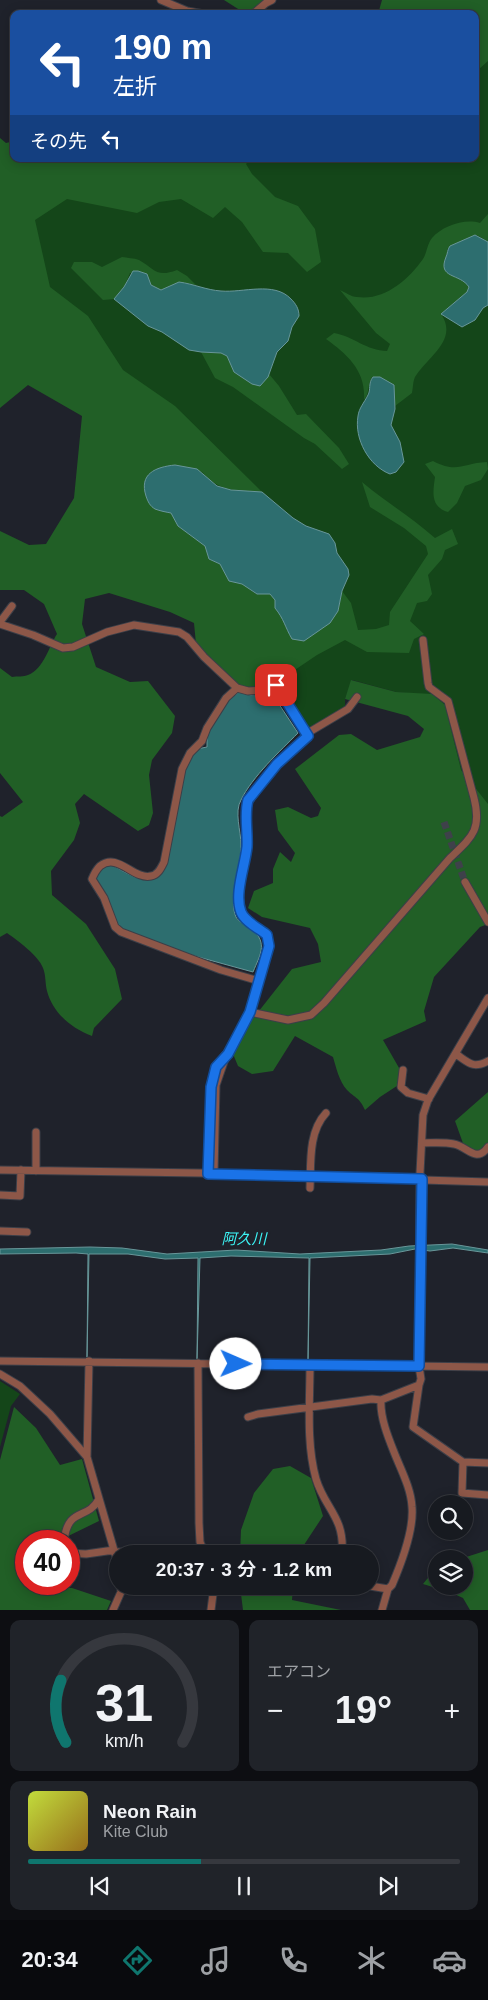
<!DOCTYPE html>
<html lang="ja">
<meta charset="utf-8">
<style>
:root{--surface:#171a20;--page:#202329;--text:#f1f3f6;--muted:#9ea1a5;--line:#36383e;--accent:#0f766e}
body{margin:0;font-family:Helvetica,"Noto Sans JP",sans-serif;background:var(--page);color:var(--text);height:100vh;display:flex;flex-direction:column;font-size:19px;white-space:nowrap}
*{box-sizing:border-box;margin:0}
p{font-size:16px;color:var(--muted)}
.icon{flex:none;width:28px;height:28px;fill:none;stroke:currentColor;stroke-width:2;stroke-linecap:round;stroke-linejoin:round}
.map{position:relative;height:1610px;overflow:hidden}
.panel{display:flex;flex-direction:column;gap:10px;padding:10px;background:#0d0e12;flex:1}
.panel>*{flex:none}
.hud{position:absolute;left:10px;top:10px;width:469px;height:152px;border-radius:10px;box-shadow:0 2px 12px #0003,0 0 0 1px var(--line);background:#1a4fa0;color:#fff;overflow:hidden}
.fabs{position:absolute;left:428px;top:1495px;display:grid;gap:10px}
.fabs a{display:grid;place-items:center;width:45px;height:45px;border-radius:50%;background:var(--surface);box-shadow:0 2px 12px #0003,0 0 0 1px var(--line);font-size:25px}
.speed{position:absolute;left:15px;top:1530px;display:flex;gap:10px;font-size:25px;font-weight:700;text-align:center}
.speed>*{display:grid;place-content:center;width:65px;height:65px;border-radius:50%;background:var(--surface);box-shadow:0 2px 12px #0003,0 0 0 1px var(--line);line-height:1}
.speed .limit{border:8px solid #d22;background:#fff;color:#111}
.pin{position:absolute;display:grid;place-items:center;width:42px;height:42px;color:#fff;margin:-21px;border-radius:10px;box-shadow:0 2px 8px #0006}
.me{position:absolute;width:55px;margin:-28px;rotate:91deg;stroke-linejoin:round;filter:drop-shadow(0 0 4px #0008)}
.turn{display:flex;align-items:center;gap:18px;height:105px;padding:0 20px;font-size:22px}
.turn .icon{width:65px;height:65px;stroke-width:2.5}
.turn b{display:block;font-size:35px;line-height:42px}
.then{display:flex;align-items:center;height:48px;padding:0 20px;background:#0003;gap:10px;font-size:19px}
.big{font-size:38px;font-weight:600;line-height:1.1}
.panel .card{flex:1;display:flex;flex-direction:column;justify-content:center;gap:8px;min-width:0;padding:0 18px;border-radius:10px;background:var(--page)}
.panel .dial{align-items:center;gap:0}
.dial svg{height:130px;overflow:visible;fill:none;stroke:var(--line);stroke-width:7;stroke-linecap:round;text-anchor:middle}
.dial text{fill:var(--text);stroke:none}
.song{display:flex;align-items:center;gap:15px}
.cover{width:60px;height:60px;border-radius:8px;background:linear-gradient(135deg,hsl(70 70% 55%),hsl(40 70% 35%))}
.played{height:5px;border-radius:2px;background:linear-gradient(90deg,var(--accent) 40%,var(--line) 40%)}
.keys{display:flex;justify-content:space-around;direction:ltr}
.heat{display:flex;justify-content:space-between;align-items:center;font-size:28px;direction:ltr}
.panel .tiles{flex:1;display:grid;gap:10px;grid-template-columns:1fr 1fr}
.card:last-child{grid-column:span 2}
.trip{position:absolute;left:109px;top:1545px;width:270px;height:50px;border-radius:25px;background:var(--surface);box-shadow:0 2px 12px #0003,0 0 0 1px var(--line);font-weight:600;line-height:50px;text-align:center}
.tabs{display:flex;height:80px;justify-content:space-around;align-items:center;background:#090a0d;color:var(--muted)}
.tabs .icon{width:35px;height:35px}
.tabs .selected{color:var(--accent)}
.tabs b{font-size:22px;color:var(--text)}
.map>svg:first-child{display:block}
</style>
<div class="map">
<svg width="488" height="1610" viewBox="0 0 488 1610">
<rect width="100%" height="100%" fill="#1f222b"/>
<path fill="#144619" d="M488,0v826l-72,-132 -20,-2 -44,-12 -7,19v9l-38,21 -30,-47 -123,-174 -111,-215 -17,-80 33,-20 167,-34h249v-145z
M0,1381l20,13 -9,12 -11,41z"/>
<path fill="#215f26" d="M224,0h52l-30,14z
M382,0h106v61l-10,9h-3v-56h-97z
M0,138l6,5 8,-2v18h236l-4,5 6,10 23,23 23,9 17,23 6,33 -14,10 -19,-19 -25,-1 -21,-30 -17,-15 -12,11 -32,-19 -22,3 -22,11 -70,-14 -32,21 15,67 38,29 35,54 52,36 87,86c-25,-2 -42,1 -60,-20l-37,-6 -14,6 4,36 16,5 7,13 27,20 4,13 11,5 9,16 13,4 14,10h14l5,6v8l9,11 3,11 51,-19 4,-20 9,12 7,27 18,-1 13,-4 1,-13 38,-58 -2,-8 -22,-18 -34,-21 -8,-25c24,20 49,35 73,56l17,-9 6,15 -13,6 -3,9 -14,16 4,19 -5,7 -10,2 -7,18 14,13 -10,5 -5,14 -42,-1 -22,-12 -28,15 -40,27 -9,3 -22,4 -8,-3 -42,-42 -2,-21 -24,-11 -61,-19 -24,6 -3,25 14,43 34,15 18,-1 27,35 -3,17 -20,27 -3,15 4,38 -4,12 -11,6 -54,-37 -9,10 5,19 -6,17 -23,31 1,24 34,29 29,45 7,30 -28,29 -2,8c-21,-8 -39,-23 -45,-45 -2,-8 -1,-16 -4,-23 -4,-12 -26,-28 -36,-35l-7,4v-121l2,1 21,-15 -23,-29v-105l12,9c5,-1 12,0 16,-2 16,-6 21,-29 29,-41l-13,-30 -20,-14h-24v-59l29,14 17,-1 28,-46 8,-82 -54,-31 -28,23z
M488,214v28l-11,-7 -30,14v8l22,30 -2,5 -26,22c18,26 -14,43 -26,63 -2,4 -2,11 -3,16l-17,13v-9l-15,-20h-8c-5,8 -2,16 -8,23 2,-29 -16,-45 -38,-61l8,-6c19,3 33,18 53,18l3,-7 -14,-11 -36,-43c5,2 11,7 17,7 27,4 51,-17 66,-38 4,-6 4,-15 9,-21 10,-12 33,-20 48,-15z
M122,257c5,1 12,1 17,3 16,9 17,18 38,10l10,6 9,9 -11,-2 -24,7 -10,-5 -4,-11 -17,-1 -6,14 -10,12 -11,1 -32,-32 3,-6h18l10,5z
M201,352l20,1 6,3 7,16 18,12 16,-7 1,-3 10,12 18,29 9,-1 33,34 10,16 -7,5 -27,-25 -11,-6 -71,-51 -18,-9z
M433,461c25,13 29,2 54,1l1,7 -7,11 -16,6 -8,17 -9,9c-18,-5 -15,-20 -13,-35l-10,-13z
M351,680l45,12 36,2 13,11 16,65 27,34v120l-8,3 -46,50 -10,34 2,10 -43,19 23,40 -26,17 -15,13c-6,-13 -9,-11 -18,-20 -8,-9 -11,-23 -14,-33l-38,-21 -22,35 -21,3 -14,-8 -5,-12 3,-14 56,-71 29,-7 -3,-18 -8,-16 -48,-11 -14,-9 6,-17 19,-8v-14l7,-17 11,10 4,-9 -17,-23 -3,-20 13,-3 23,11 7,-2 3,-8 -26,-39 44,-34 12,-1 26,16 43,-13 4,-8 -16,-13 -63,-17z
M488,1092v51l-7,8 -6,1 -11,-6 -9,-25z
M14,1407l22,21 24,37 22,-6 17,62 -41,20h-32v44l17,3h29l39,13 -4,9h-107v-150z
M290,1466l21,12 12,38 -25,38h-58l1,-24 13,-37 19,-24z
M488,1550v60h-18l-7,-12 -11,-5 -29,-9 13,-16v18h28v-27h-4z
M240,1586h53l-1,14 49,10h-98z"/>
<path fill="#2d6e6f" stroke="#689699" d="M475,235l13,7v63l-5,3 -8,12 -13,7 -21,-13 26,-22 2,-5c-9,-14 -32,-8 -23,-30 2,-4 1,-7 4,-11z
M133,271h5l9,3 4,11 10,5 18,-8c15,2 27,8 42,9 22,2 53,-10 70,8 5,5 8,10 8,17l-7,11 -4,14 -11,11 -9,25 -8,9 -8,-2 -18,-12 -7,-16 -6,-3 -20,-1 -12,-2 -27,-18 -14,-6 -34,-27 10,-12z
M373,377h7l14,8 1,24 -4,16 9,17 4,20 -8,10 -6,2c-21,-8 -36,-35 -32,-58 1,-8 6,-13 10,-21 3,-5 0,-12 5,-18z
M175,465l22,4 20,17 14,4 31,2 31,26 13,8 23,8 6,9 2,10 11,16 1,6 -7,16 -4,20 -8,12 -26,18 -12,-2c-7,-12 -8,-20 -17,-31v-8l-5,-6h-13l-15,-10 -13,-3 -9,-17 -11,-5 -4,-13 -27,-20 -7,-13c-5,-1 -11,-2 -16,-4 -5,-3 -7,-7 -9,-13 -7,-22 9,-29 29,-31z
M239,692l12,3 20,-3 27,41c-18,18 -46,44 -57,67 -7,12 0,31 0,45 1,17 -13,55 -5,72 2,4 8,7 12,9 21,15 13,27 5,46l-73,-20 -59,-20 -24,-49 -2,-7 6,-8 9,-4c15,7 32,22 48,12l29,-117 10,-10 10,-2v-13l20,-33z
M452,1244l36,6v3l-35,-5 -23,3 -15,-2 -25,5 -80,4 -2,103 1,-103 -78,-2 -31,2 -3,101 1,-101 -33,1 -37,-5h-39l-2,103 1,-103 -12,-1 -76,1v-5l90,-2 32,1 45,6 69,-4 64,4 81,-4 28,-4z"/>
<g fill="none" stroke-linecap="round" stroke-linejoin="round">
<path stroke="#3e414a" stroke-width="7" stroke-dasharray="7 3.5" stroke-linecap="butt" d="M444,822l21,60"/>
<g stroke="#3c3f48" stroke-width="9">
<path id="minor" d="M161,0l26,11 17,3
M253,14l13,-11 6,-3
M0,622l12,-16
M0,624l33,11 30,13 10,-1 34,-15 27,-7 45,7 8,5 17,20 33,31 11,3 14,-1 17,-5
M237,688l-11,10 -19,30 -5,13 -12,12 -8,16 -18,93c-3,6 -6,13 -13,14 -18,4 -33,-24 -51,-10 -4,4 -6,8 -8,13l12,19 11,29 6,5 100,38 38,11
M306,734l42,-25 9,-12
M465,882l23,40
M250,1012l19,-66 -2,-11c-7,-6 -22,-13 -26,-23 -7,-18 4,-46 6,-65 1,-15 -3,-32 2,-46l28,-38 31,-27 -32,-51
M456,1054c13,9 17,15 32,7
M403,1070l-2,17 7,6 21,6
M422,1143c11,0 22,-1 32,1 13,2 22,20 34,3
M0,1170l200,3 288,9
M36,1171v-39
M208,1174l3,-87 5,-20 9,-12
M214,1174l2,-89 11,-32 23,-41 38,8 23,-5 13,-12 126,-145c22,-21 32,-28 24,-60l-26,-97 -19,-14 -1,-4 -5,-43
M310,1188c1,-24 -2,-56 16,-75
M0,1195l20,1 1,-26
M0,1231l27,1
M0,1361l488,6
M89,1361l-2,96 31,107
M198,1363l1,160 1,19 5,12
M310,1365c0,37 -4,78 6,114 9,30 29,38 26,75
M0,1374l20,12 30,28 37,43
M419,1385l-6,42 50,35 -1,31 26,2
M248,1417l10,-3 114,-15 9,1
M463,1462l25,1
M37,1536l9,5
M64,1541c4,-35 23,-20 35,-42
M114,1552h90
M69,1553l17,1 28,-4
M370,1586l18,3 4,-4c9,-21 22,-55 20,-78 -1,-19 -11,-37 -18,-55 -6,-15 -14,-35 -13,-52l38,-15 2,-6 -2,-13 1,-193 3,-58 5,-15 60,-102
M113,1610l8,-18v-6
M211,1610l3,-24
M382,1610l6,-21"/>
</g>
<use href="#minor" stroke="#8d5748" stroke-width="7"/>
</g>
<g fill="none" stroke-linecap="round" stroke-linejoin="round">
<g stroke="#114b97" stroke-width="12">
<path id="route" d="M236,1364l183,2 3,-187 -214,-5 3,-87 5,-20 12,-13 22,-42 19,-66 -2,-11c-7,-6 -22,-13 -26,-23 -7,-18 4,-46 6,-65 1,-16 -3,-32 1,-47l29,-36 31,-28 -32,-51"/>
</g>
<use href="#route" stroke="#1a73e8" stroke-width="9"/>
</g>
<g text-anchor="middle" stroke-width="5" stroke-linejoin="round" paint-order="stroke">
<g font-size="15" font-style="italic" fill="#3cf4f5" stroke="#1f222b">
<text x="244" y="1244">阿久川</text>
</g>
</g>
</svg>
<div class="fabs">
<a><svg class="icon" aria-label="search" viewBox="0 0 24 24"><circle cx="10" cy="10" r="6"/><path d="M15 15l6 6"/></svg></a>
<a><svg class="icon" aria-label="layers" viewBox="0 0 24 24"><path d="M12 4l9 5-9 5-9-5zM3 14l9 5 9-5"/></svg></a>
</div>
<div class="speed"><div class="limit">40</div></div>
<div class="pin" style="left:276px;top:685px;background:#d93025"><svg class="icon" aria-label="arrive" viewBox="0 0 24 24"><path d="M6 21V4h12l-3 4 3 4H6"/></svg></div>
<svg class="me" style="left:236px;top:1364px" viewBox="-20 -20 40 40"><circle r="19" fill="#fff"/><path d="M0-13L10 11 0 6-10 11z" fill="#1a73e8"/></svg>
<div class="trip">20:37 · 3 分 · 1.2 km</div>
<div class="hud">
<div class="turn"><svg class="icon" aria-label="left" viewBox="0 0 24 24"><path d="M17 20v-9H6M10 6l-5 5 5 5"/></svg><div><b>190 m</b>左折</div></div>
<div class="then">その先<svg class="icon" aria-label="left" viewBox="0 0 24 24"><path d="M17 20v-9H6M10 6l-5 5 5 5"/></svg></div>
</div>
</div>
<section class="panel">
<div class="tiles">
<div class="card dial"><svg viewBox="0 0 100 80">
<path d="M14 69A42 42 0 1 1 86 69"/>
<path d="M14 69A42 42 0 0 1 11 31" stroke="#0f766e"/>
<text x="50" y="56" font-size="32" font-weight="700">31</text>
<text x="50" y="72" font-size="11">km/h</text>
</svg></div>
<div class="card"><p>エアコン</p>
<div class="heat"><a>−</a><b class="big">19°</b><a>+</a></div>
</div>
<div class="card">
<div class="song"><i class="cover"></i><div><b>Neon Rain</b><p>Kite Club</p></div></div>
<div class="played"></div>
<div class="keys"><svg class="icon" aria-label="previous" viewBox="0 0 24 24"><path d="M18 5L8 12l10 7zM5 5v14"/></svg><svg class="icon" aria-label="pause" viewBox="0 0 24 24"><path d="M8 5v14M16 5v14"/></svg><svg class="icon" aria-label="next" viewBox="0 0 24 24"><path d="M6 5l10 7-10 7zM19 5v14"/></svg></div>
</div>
</div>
</section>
<nav class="tabs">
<b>20:34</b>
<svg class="icon selected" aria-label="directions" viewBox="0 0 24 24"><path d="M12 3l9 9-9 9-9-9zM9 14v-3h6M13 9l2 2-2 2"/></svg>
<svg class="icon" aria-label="music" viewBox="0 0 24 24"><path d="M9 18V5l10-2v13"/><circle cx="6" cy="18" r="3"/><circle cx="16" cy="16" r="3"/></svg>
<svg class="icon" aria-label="phone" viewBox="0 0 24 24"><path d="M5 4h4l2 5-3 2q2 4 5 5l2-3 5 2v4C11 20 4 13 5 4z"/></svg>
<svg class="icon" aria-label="climate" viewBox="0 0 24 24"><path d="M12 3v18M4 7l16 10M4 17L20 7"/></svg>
<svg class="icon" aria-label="car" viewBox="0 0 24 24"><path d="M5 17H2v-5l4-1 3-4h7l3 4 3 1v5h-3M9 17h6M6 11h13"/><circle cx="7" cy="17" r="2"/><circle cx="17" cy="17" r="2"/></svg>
</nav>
